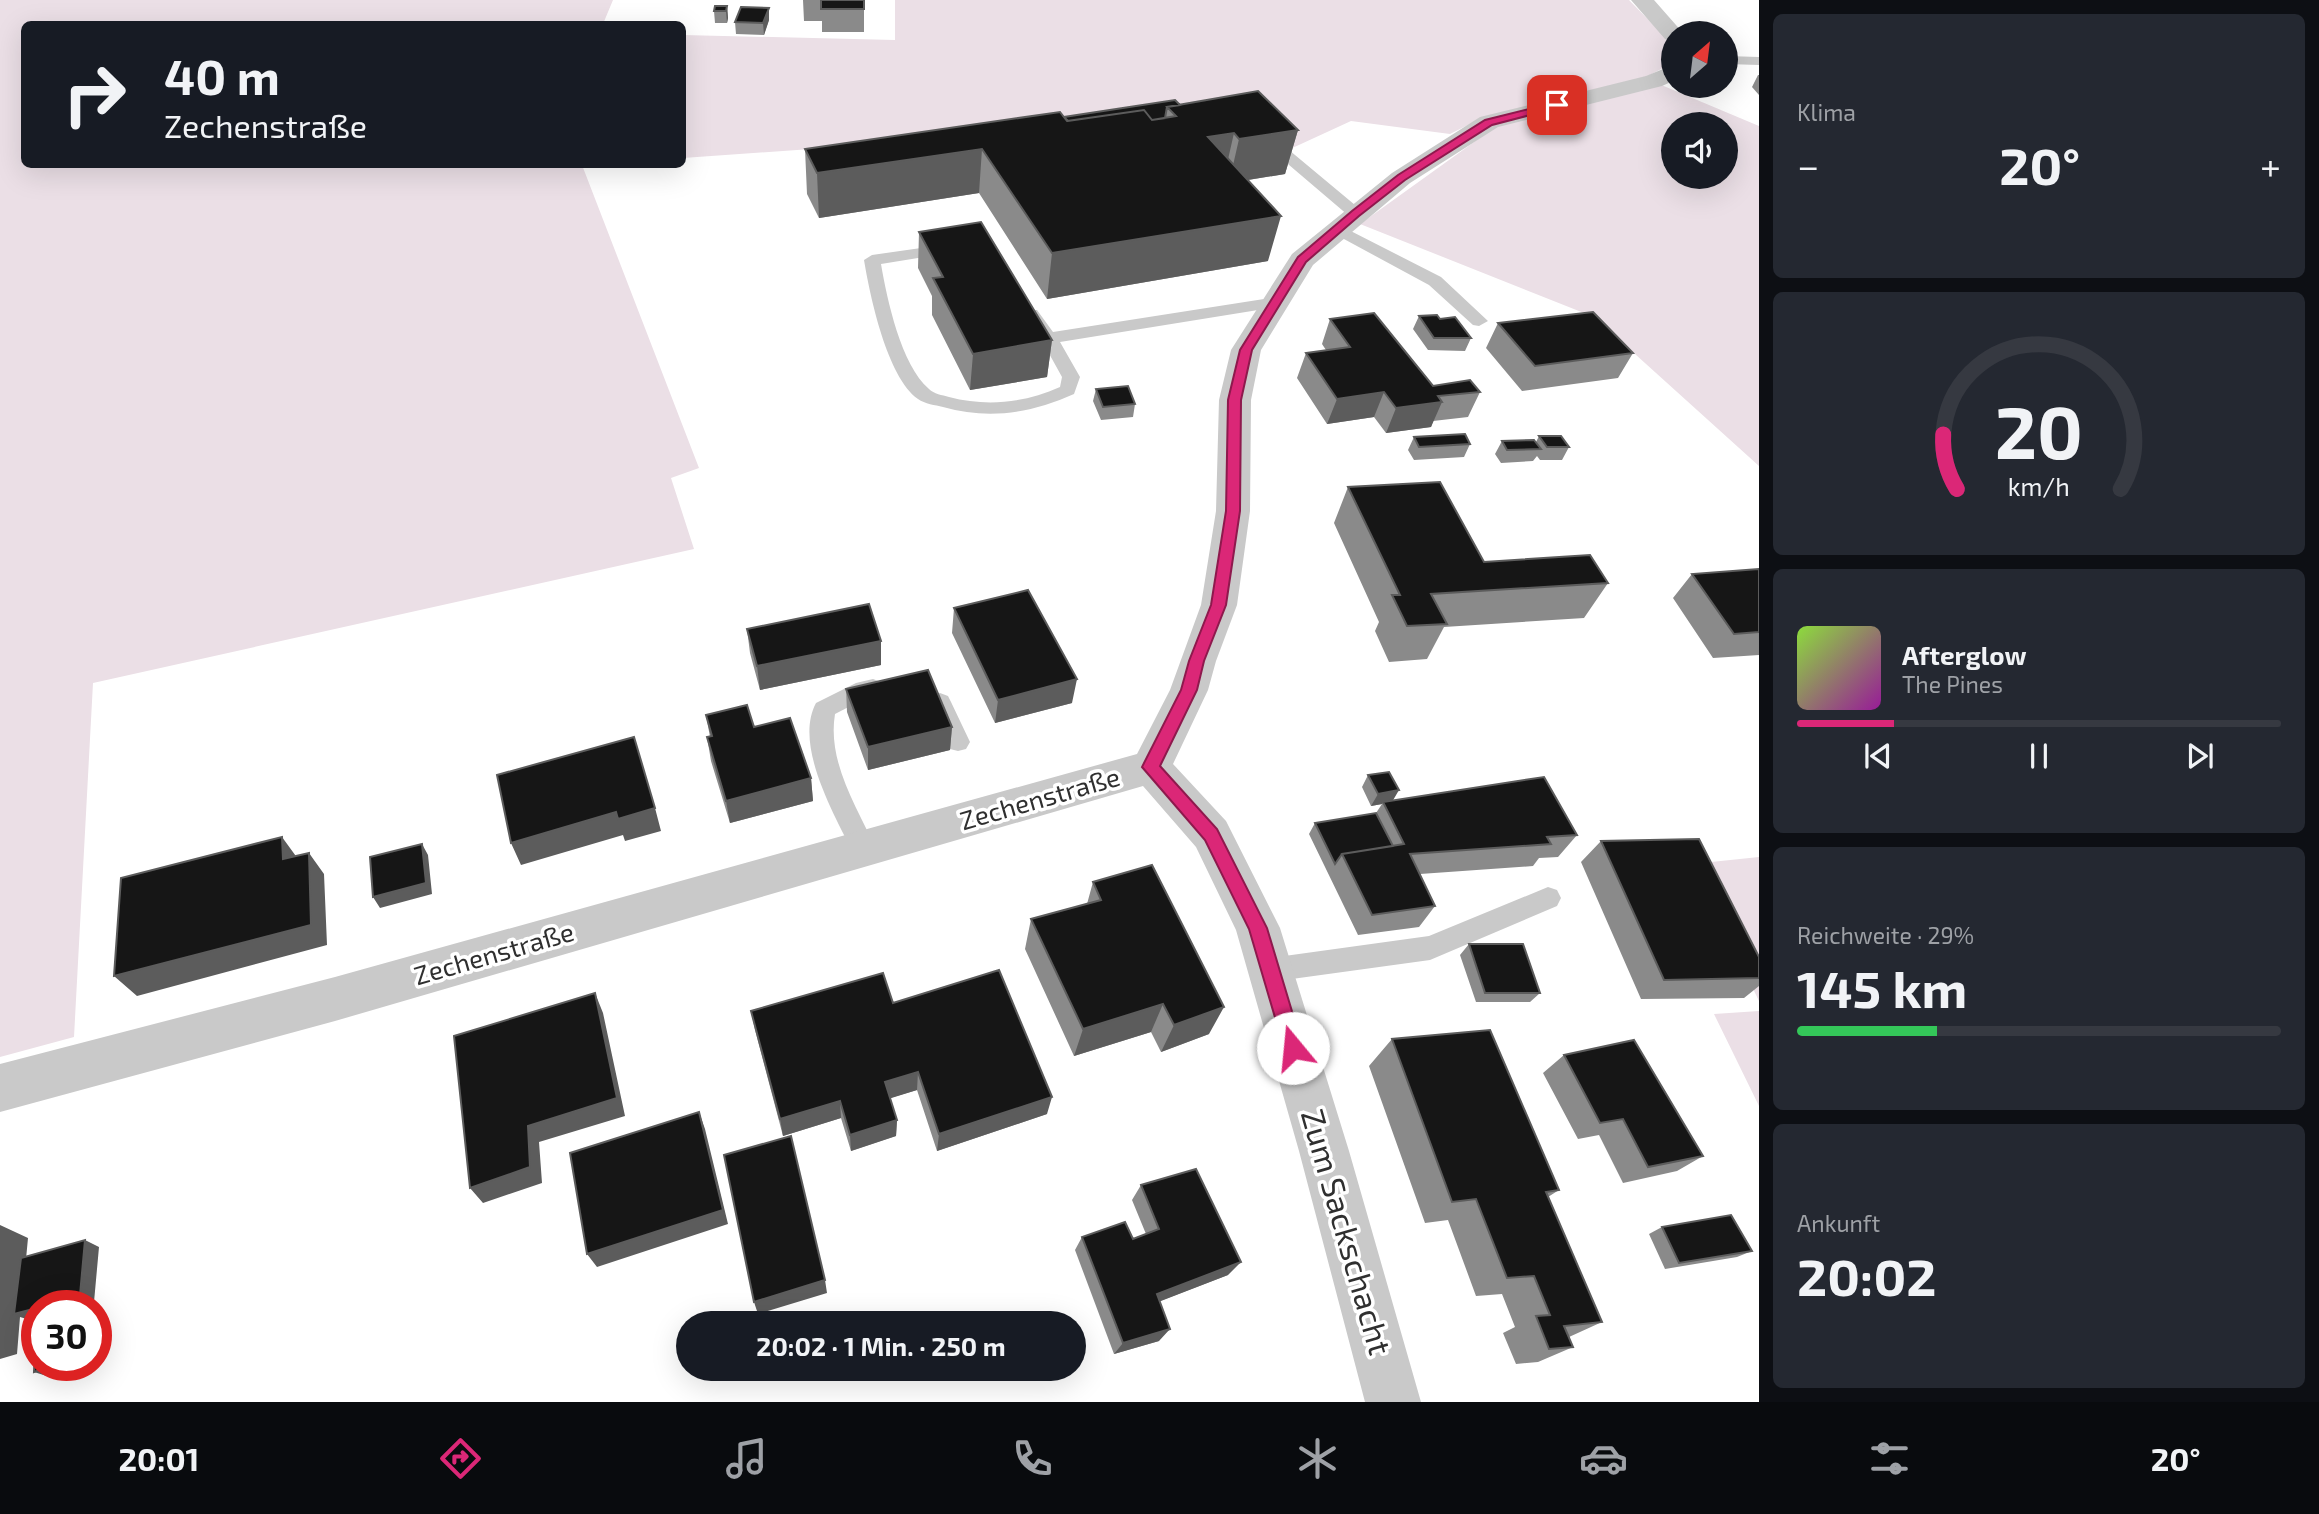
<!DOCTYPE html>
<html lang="de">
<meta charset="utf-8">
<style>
:root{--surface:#171b24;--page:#242831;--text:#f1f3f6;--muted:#9ea1a6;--line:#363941;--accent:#db2777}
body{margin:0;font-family:"Exo 2",sans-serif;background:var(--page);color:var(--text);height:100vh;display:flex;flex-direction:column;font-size:26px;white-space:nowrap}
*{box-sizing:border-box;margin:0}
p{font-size:23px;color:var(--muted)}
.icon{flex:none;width:38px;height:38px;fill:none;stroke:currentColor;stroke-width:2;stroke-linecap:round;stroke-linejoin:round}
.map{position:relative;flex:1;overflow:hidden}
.details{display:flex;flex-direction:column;gap:14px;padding:14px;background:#0d0f14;width:560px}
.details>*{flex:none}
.guide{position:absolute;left:21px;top:21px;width:665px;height:147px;border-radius:10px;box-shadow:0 7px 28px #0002;background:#171b24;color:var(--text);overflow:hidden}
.needle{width:46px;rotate:28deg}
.fabs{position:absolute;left:1661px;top:21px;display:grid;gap:14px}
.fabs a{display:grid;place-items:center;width:77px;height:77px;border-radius:50%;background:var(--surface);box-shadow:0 7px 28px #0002;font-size:35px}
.speed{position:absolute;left:21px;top:1290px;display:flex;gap:14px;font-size:35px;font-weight:700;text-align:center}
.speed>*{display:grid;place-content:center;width:91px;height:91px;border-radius:50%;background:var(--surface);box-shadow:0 7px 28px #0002;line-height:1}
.speed .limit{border:10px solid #d22;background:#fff;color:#111}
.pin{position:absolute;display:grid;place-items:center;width:60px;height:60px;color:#fff;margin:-30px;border-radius:14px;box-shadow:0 4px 10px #0006}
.me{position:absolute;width:77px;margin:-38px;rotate:343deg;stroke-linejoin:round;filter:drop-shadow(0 0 5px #0008)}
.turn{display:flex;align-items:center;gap:24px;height:147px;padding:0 28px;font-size:32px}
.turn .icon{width:91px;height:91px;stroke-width:2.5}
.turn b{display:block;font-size:49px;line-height:60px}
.big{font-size:52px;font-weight:700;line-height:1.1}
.details .widget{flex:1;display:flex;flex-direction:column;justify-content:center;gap:10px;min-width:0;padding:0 24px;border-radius:10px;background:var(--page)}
.details .dial{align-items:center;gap:0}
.dial svg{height:182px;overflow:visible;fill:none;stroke:var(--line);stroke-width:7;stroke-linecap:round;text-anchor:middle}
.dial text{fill:var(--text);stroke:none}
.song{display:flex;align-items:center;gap:21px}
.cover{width:84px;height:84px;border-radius:10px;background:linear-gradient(135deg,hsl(90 70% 55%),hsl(300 70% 35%))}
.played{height:7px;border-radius:4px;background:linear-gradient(90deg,var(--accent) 20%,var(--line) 20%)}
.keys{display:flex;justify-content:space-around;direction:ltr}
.heat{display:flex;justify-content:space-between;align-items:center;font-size:38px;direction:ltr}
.charge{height:10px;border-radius:5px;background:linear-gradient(90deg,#34c759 29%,var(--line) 0)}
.trip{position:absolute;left:676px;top:1311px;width:410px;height:70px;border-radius:35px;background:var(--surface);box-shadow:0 7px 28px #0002;font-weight:700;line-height:70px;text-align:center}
.tabs{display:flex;height:112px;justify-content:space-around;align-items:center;background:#090b0e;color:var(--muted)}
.tabs .icon{width:49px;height:49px}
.tabs .active{color:var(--accent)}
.tabs b{font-size:32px;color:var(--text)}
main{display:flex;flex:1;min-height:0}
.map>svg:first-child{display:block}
</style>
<main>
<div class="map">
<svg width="1759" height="1402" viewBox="0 0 1759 1402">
<rect width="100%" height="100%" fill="#fff"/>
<path fill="#ebdfe6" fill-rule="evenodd" d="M0,0h613l-10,24h-579v140l558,1 117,303 -28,10 23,71 -601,134 -19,354 -74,20z
M895,0h734l44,45v14l-8,8 -19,10 -166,42 -30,15 -99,-13 -63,29 -265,-16 -340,24v-123l212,5z
M1659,84l100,42v340l-165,-149 -234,-93 135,-97zM1673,124h53v53h-53z
M1759,857v144l-67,-137z
M1759,1011v95l-45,-92z"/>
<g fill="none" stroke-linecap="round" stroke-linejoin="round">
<path fill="#c9c9c9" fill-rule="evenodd" d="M1726,56l33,1v8l-33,-1z
M1266,134l5,1 90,75 2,3 -2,3h-12l-88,-75 -2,-3z
M1337,224l104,53 47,44 -9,5 -6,-1 -44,-40 -98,-53 -2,-3 2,-3z
M949,244l6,2 2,3 -2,3 -74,12c6,35 20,101 48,125 5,5 13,6 20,8 38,10 75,6 111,-10l2,-10 -21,-38 -19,-25 3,-4h12l16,22 223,-35 8,5 -8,5 -216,35 20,35 -6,17c-42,19 -85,26 -131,13 -8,-2 -18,-3 -25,-8 -31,-22 -48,-103 -54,-139l8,-5z
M873,679l8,3 3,6 -3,6 -13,3 -33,17c-8,48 22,93 41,135l-3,8 -9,3 -9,-3c-19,-40 -62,-111 -39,-154l40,-20z
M940,693l8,3 3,6 19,40 -4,7 -8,2 -8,-2 -21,-47 3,-6z
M1548,887l9,3 4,8 -4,8 -127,54 -160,22 -9,-3 -4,-9 4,-9 9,-3 159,-22z"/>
<path fill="#c9c9c9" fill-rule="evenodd" d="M1631,0h23l29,33h-10v8l-8,-2z
M1673,65v16l-11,5 -164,41 -88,56 -97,82 -52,85 -10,50 -1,111 -13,94 -21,56 -8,29 -35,74 53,57 54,107 69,223 72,251h-56l-66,-251 -63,-221 -40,-83 -53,-61 -808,235 -335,91v-48l335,-87 802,-223 33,-64 31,-85 15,-94 3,-111 12,-50 61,-96 100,-81 88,-56 166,-41z"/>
</g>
<path fill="#8a8a8a" d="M803,0h61v32h-42v-11h-18z
M727,6l1,12 -1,5h-12l-1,-12z
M769,8v12l-5,15 -28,-1 -1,-12z
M1758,75h1v20l-7,-8z
M1180,105l118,25 -13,44 -37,6 20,81 -221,38 -68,-106 -160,25 -12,-24 -2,-45 259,-32z
M919,232l133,108 -5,37 -77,13 -38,-75v-19l-14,-28z
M1419,316l21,3 31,19 -6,13 -37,-1 -15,-21z
M1330,319l103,67 47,6 -12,25 -35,4 -2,6 -45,6 -12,-16 -47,7 -30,-46 9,-25 20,-3 -4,-6z
M1498,323l135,30 -15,25 -96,13 -36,-43z
M1096,389l39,15 -2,13 -32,3 -8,-19z
M1539,436l30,11 -7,13h-22l-3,-4 -4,5 -32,2 -6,-9 7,-13 34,1z
M1414,437l56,7 -6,13 -50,3 -6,-10z
M1348,487l136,75 124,21 -24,35 -140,9 -17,32 -38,3 -14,-31 4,-9 -45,-99z
M1759,569v86l-46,3 -40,-60 19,-24z
M954,608l118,95 -77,20 -43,-90z
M747,629l134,12v24l-121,25 -10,-37z
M846,689l106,38 -2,23 -82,20 -21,-58z
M706,715l48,12 57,51 2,23 -83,22 -19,-62 -4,-24h3z
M1368,775l25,26 184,34 -19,22 -19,1 -6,8 -113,8 15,32 -16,21 -61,8 -49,-101 6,-11 61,-10 6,-9 -11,2 -9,-19z
M1601,841l158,116v29l-15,12 -103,1 -60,-137z
M1093,882l116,152 -48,18 -10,-20 -77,24 -49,-107 6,-30 56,-15z
M1469,944l71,49 -10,9h-54l-16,-47z
M893,1003l154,111 -110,37 -20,-61 -27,8 7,22 -1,16 -45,15 -10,-33 -58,18 -28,-106 -4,-19z
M1392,1039l167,151 -11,7 54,125 -33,15 4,10 -35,15 -22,2 -13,-31 12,-6 -13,-33 -26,2 -28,-76 -23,3 -56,-157z
M1564,1055l139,101 -26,15 -54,12 -24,-48 -21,4 -35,-66z
M1141,1185l87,90 -68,26 -1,40 -45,13 -39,-104 7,-13 51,2 13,-5 -14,-34z
M1662,1227l90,24 -15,6 -72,12 -16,-35z"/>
<path fill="#5c5c5c" d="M727,6l1,12 -1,5 -1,-12z
M769,8v12l-5,15 -1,-12z
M1298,130l-13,44 -56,9 10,-44z
M1234,133l-10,44 -16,-40z
M982,149l-3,44 -160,25 -2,-45z
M1281,216l-13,45 -221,38 5,-46z
M1052,340l-5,37 -77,13 3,-36z
M1384,392l-10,25 -47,7 10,-25z
M1442,402l-11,25 -45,6 10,-25z
M881,641v24l-121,25 -3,-24z
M1077,679l-5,24 -77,20 3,-23z
M952,727l-2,23 -82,20v-23z
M811,778l2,23 -83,22 -4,-22z
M1399,790l-7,12h-9l-1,2 -11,2 7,-12z
M655,808l6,23 -36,10 -2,-6 -102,30 -10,-22 105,-31z
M282,837l16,22h-15z
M422,844l6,11 4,39 -52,14 -7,-11z
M309,853l15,21 3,71 -190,51 -23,-20z
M595,993l8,20 22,103 -86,26 3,41 -59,20 -13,-15 58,-62z
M1163,1004l-12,28 -77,24 9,-27z
M1224,1007l-15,27 -48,18 13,-27z
M918,1072l-1,18 -32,10v-18z
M1052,1097l-5,17 -110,37 2,-17z
M840,1101l1,17 -58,18 -3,-17z
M699,1112l6,17 23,95 -131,43 -10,-13z
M897,1120l-1,16 -45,15 -1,-16z
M0,1225l28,13 -7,74 16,-4v10l-7,2 -10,-3 -3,37 -17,5z
M85,1240l14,7 -5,55 -14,4h-35z
M1241,1262l-13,13 -80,31 9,-12z
M825,1280l2,13 -69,21 -4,-12z
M1170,1329l-11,12 -45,13 9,-11z
M53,1365h28l-31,12 -16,-5z"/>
<path fill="#161616" stroke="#5c5c5c" stroke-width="2" d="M821,0h43v9h-43z
M715,6h12l-1,5h-12z
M741,7l28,1 -6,15 -28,-1z
M1258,91l40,39 -59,9 -5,-6 -26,4 73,79 -229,37 -70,-104 -165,24 -12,-24 255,-37 7,9 77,-11 8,10 24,-4 -9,-9z
M1175,100l5,5 -13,2 -2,11 -13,2 -8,-10 -76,11 -4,-4z
M981,222l71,118 -79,14 -40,-76 10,-1 -24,-45z
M1593,312l40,41 -98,13 -37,-43z
M1374,313l59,73 37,-6 10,12 -42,4 4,6 -46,6 -12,-16 -47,7 -31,-46 44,-6 -20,-28z
M1437,315l3,4 15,-2 16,21h-37l-15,-22z
M1128,386l7,18 -32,3 -7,-18z
M1465,434l5,10 -51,3 -5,-10z
M1539,436h22l8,11h-22z
M1534,440l7,9 -34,1 -5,-9z
M1440,482l44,80 106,-7 18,28 -177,11 16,30 -40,2 -15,-31h8l-52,-108z
M1759,569v63l-25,2 -42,-60z
M1028,590l49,89 -79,21 -44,-92z
M869,604l12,37 -124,25 -10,-37z
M928,670l24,57 -84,20 -22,-58z
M747,705l7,22 36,-9 21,60 -85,23 -19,-64 5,-1 -6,-21z
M634,737l21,71 -37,11 -2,-7 -105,31 -14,-68z
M1389,772l10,18 -21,4 -10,-19z
M1544,777l33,58 -30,2 4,7 -141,10 25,52 -63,9 -30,-61 62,-10 -21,-42z
M1376,813l17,33 -51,8 -7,10 -20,-41z
M282,837l1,22 26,-6 2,72 -197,51 7,-98z
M1699,839l60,118v21l-95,2 -63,-139z
M422,844l4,39 -53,14 -3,-40z
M1152,865l72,142 -50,18 -11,-21 -80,25 -52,-110 70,-19 -8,-18z
M1469,944h54l17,49h-55z
M999,970l53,127 -113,37 -21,-62 -33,10 12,38 -47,15 -10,-34 -60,18 -29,-108 132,-38 10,30z
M595,993l22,105 -89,28 2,41 -60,21 -16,-152z
M1490,1030l69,160 -13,2 56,130 -38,4 9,21 -24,2 -13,-33 14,-1 -16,-39 -27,2 -31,-79 -24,3 -60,-163z
M1634,1040l69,116 -55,11 -25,-48 -23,4 -36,-68z
M699,1112l24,98 -136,44 -17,-101z
M791,1136l34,144 -71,22 -30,-147z
M1196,1169l45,93 -84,32 13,35 -47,14 -41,-106 43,-15 8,17 26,-10 -18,-44z
M1731,1215l21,36 -73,12 -17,-36z
M85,1240l-5,55 -35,11h-8v2l-23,6 7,-56z
M36,1327l1,38h16l-19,7z"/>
<path fill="#db2777" stroke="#8e194d" stroke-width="2" d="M1557,102l4,1v4l-69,18 -87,55 -46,36 -53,46 -54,88 -11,50 -1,111 -14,94 -22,56 -7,29 -37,76 57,63 50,99 36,120 -3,6 -7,3 -6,-3 -3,-6 -35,-119 -44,-89 -63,-73 39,-77 8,-29 22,-56 15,-94 2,-111 12,-50 58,-93 54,-46 46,-36 87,-55z"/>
<g text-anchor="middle" stroke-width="7" stroke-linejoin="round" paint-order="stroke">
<g font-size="26" fill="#2f2f2f" stroke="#fff">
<text transform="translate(1040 799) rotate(-16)" y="9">Zechenstraße</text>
<text transform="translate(494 954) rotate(-16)" y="9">Zechenstraße</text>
</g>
<g font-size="32" fill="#2f2f2f" stroke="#fff">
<text transform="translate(1346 1232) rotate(74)" y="11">Zum Sackschacht</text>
</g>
</g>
</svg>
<div class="fabs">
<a><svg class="needle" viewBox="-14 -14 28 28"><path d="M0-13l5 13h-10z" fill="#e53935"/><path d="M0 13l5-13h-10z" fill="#9ea1a6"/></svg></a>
<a><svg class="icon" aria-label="sound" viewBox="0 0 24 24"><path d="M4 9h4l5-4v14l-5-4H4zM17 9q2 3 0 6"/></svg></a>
</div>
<div class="speed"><div class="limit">30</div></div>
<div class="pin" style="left:1557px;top:105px;background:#d93025"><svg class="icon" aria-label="arrive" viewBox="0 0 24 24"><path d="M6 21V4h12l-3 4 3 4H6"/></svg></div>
<svg class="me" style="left:1293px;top:1048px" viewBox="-20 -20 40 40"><circle r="19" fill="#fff"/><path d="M0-13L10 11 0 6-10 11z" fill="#db2777"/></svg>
<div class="trip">20:02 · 1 Min. · 250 m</div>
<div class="guide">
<div class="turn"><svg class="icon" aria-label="right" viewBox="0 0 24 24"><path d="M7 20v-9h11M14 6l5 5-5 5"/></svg><div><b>40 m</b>Zechenstraße</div></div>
</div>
</div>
<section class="details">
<div class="widget"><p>Klima</p>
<div class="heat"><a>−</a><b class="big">20°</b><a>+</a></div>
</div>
<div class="widget dial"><svg viewBox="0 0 100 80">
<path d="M14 69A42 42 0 1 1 86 69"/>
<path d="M14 69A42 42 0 0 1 8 45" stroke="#db2777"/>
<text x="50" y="56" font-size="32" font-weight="700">20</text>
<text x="50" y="72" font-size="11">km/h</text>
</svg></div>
<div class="widget">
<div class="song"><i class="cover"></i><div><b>Afterglow</b><p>The Pines</p></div></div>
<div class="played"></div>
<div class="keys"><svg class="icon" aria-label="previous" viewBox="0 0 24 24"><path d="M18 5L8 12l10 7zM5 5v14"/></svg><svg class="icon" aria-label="pause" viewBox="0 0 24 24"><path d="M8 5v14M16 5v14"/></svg><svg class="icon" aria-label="next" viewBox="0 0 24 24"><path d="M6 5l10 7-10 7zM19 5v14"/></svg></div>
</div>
<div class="widget"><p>Reichweite · 29%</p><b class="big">145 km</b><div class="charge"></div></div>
<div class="widget"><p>Ankunft</p><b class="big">20:02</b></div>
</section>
</main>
<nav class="tabs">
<b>20:01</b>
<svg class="icon active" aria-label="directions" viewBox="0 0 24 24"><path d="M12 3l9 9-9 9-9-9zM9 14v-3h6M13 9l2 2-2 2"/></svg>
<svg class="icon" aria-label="music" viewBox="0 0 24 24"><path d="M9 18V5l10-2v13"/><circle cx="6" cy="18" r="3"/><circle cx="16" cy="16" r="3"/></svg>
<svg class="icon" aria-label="phone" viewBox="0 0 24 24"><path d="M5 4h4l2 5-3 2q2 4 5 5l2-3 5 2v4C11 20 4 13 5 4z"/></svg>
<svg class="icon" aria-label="climate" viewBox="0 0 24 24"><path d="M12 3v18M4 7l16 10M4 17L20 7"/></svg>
<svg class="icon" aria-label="car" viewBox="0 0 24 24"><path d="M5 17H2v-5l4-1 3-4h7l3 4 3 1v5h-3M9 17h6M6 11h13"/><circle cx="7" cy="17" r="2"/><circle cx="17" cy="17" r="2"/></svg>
<svg class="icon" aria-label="filters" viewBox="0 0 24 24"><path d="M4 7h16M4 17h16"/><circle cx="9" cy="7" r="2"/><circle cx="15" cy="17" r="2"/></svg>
<b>20°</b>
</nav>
